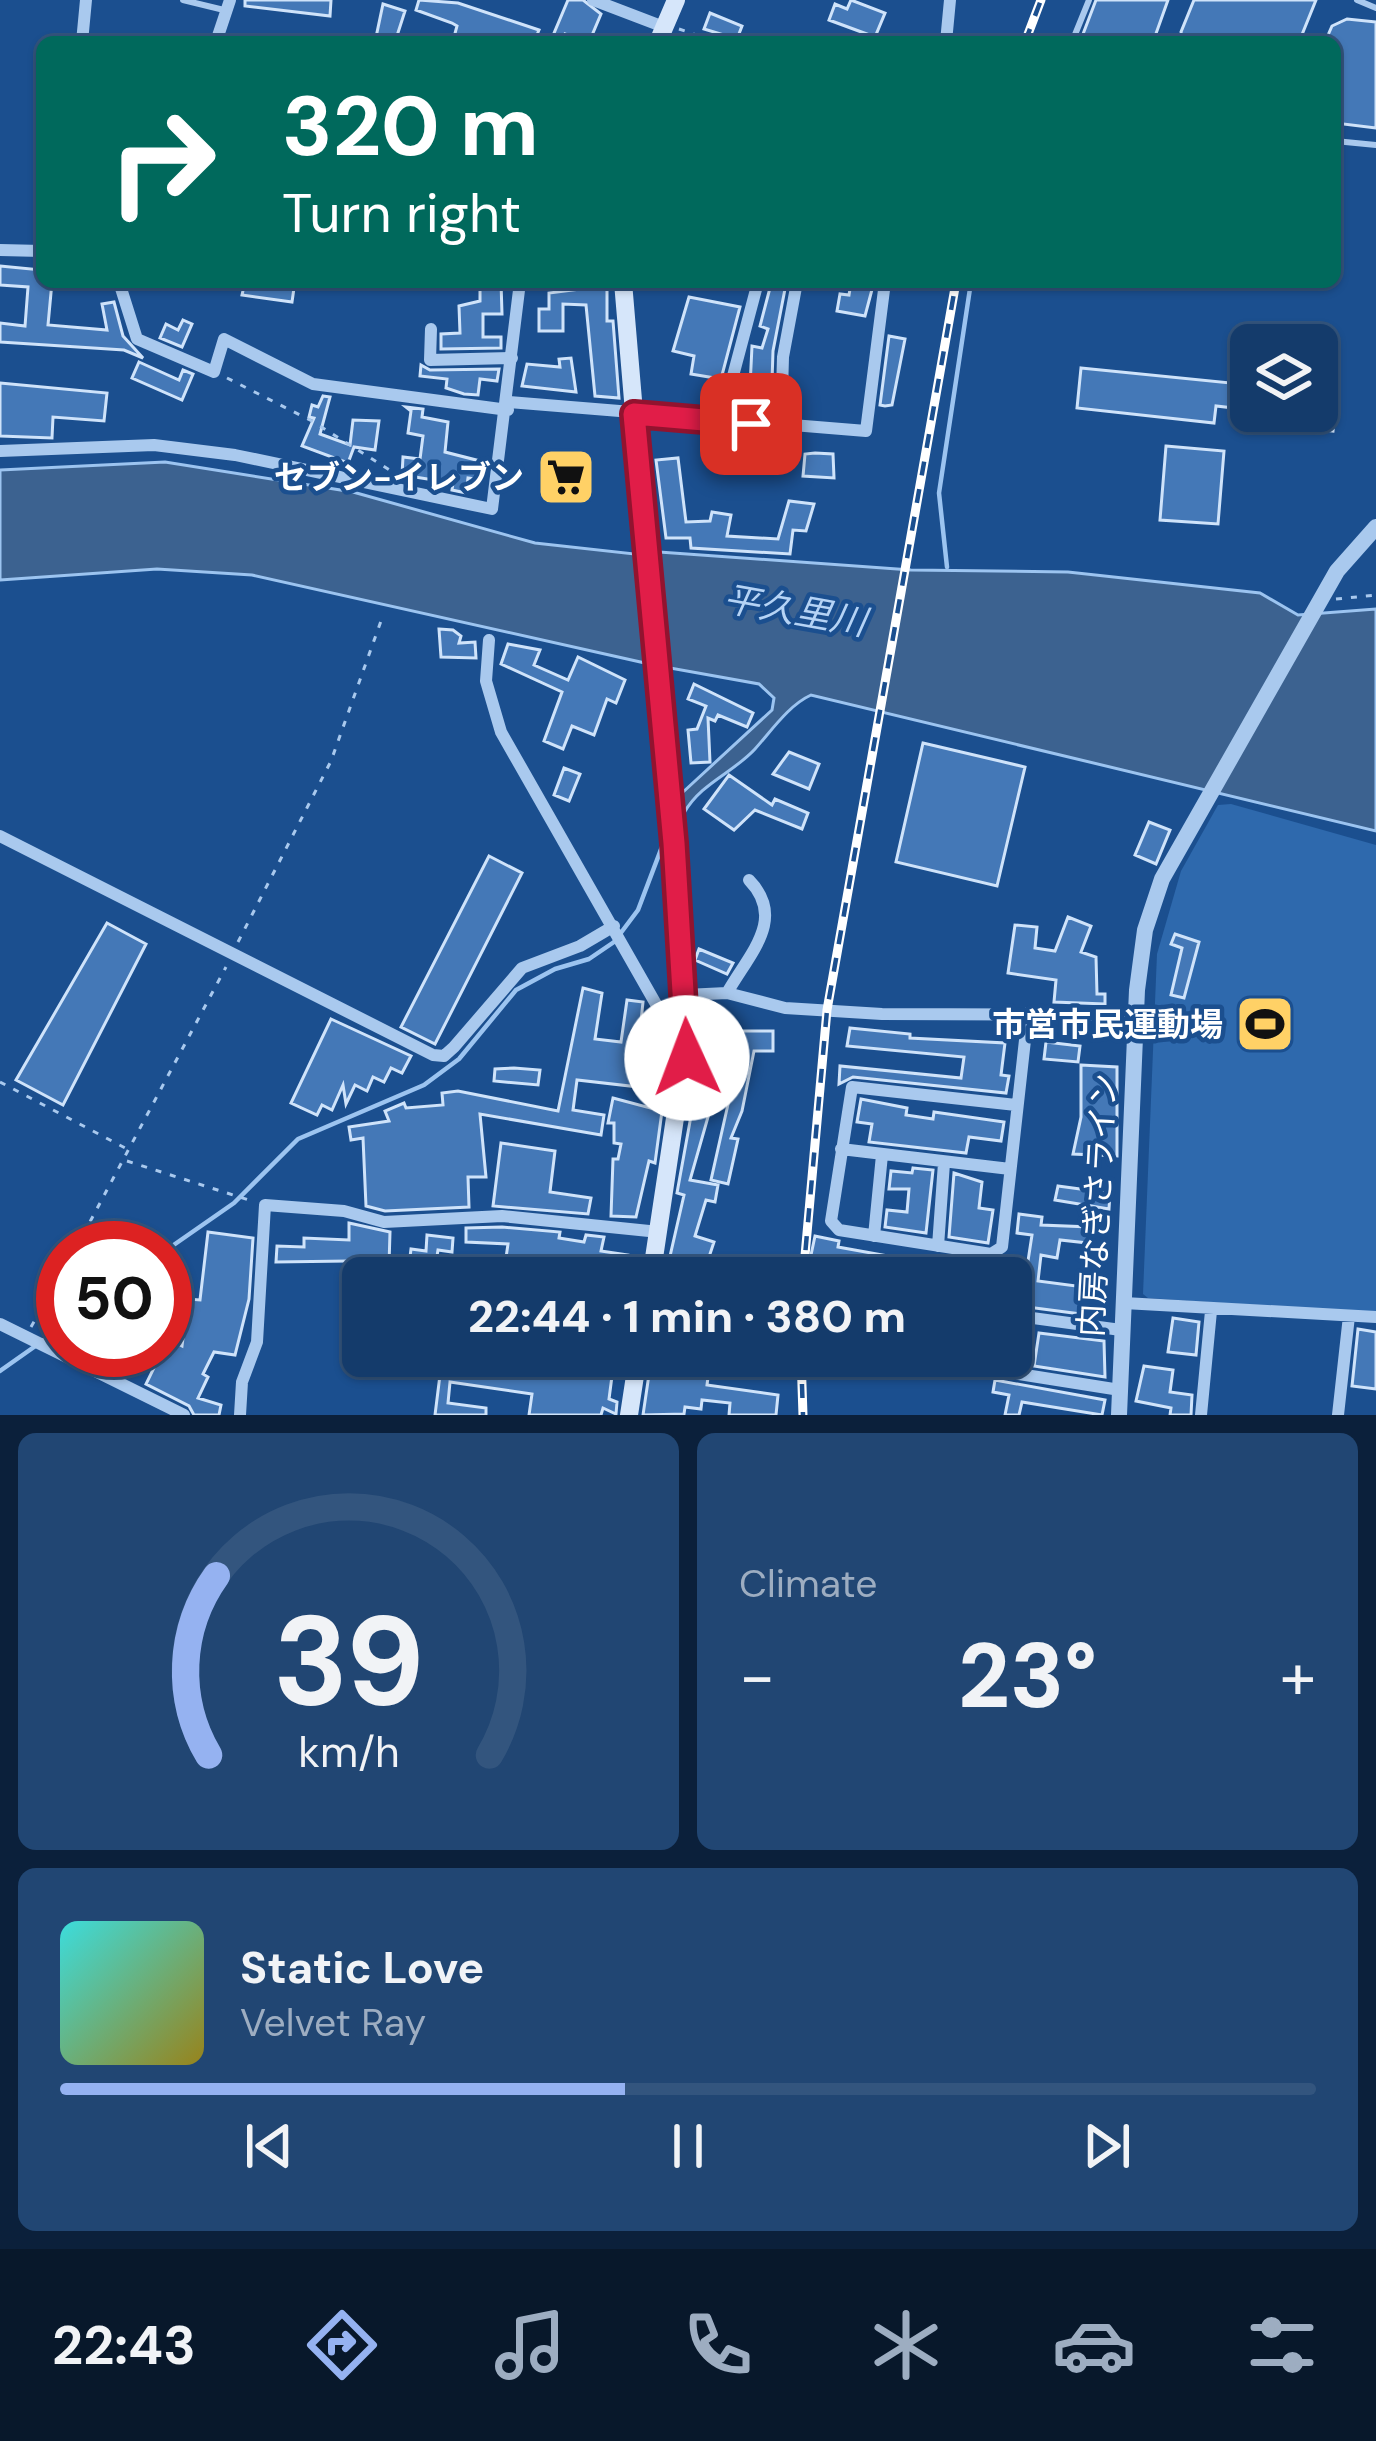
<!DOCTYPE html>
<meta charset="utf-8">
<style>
:root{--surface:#143b6b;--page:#214673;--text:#f1f3f6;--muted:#9dadc1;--line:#33557e;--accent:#95b2f1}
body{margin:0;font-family:"DM Sans","Noto Sans JP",sans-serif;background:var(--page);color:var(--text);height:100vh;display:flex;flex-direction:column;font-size:45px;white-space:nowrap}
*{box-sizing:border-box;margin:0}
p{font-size:39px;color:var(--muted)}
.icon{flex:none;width:66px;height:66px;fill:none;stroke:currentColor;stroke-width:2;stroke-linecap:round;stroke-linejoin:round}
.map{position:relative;height:1415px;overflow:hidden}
.panel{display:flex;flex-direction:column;gap:18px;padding:18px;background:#0b203b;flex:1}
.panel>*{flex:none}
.guide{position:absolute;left:36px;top:36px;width:1305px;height:252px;border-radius:18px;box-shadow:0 3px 9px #0004,0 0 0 3px var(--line);background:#00695c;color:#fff;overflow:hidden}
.controls{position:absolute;left:1230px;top:324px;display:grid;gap:24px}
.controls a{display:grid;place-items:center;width:108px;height:108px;border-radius:18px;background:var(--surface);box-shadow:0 3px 9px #0004,0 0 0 3px var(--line);font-size:60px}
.speed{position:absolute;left:36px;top:1221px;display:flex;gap:24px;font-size:60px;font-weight:700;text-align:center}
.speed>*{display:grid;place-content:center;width:156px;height:156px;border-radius:50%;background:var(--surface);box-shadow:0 3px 9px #0004,0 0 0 3px var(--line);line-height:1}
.speed .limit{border:18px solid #d22;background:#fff;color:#111}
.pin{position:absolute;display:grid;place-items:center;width:102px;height:102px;color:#fff;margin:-51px;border-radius:24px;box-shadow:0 6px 18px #0006}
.me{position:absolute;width:132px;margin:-66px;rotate:358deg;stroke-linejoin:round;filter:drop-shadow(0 0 9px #0008)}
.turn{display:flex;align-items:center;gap:42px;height:252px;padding:0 48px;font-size:54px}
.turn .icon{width:156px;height:156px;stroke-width:2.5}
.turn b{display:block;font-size:84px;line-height:102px}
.big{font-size:90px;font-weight:800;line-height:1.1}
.panel .widget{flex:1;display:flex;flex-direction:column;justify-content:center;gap:18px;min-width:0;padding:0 42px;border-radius:18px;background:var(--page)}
.panel .dial{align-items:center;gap:0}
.dial svg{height:312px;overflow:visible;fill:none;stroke:var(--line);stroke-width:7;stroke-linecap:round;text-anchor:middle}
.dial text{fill:var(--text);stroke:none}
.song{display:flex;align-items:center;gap:36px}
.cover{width:144px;height:144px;border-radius:18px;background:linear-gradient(135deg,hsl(180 70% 55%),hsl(50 70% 35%))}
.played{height:12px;border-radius:6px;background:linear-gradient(90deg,var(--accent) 45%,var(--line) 45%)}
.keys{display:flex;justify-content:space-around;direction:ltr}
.heat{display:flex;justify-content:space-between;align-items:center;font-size:66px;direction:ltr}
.panel .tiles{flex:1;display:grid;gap:18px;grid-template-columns:1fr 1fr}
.widget:last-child{grid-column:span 2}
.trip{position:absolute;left:342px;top:1257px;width:690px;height:120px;border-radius:18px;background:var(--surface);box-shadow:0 3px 9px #0004,0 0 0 3px var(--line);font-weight:800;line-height:120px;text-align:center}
.menu{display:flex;height:192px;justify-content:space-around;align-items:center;background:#08182b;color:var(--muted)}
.menu .icon{width:84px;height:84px}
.menu .on{color:var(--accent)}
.menu b{font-size:54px;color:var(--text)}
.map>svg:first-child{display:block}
</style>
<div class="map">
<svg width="1376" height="1415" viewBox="0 0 1376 1415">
<rect width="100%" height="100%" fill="#1b4f8f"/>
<path fill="#2e69ad" d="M1231,804l145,41v468l-228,-15 -5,-4 14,-340 24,-83 37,-66z"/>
<path fill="#3c6290" stroke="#9cc4f0" stroke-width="3" d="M165,462l188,30 182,51 100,11 10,109 -393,-88 -95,-6 -157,11v-110z
M659,552l252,18 157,2 192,21 38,22 78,-6v222l-565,-136c-22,10 -39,35 -56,54 -22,24 -54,34 -71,64l-2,-20 90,-83 2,-12 -15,-14 -89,-16z"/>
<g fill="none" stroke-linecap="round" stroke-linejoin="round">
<path stroke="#9cc4f0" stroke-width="4.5" d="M947,567l-8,-74 32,-211
M165,1251l69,-48 64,-64 126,-54 35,-26 57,-69 39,-21 34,-10 25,-17 24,-32 25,-66
M44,1340l19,-15
M0,1371l34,-24"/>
</g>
<path fill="#4478b7" stroke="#cfe3fa" stroke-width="3" d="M245,0h86l-1,16 -85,-10z
M419,0l39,3 81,27 -5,12h-65l-15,-5 3,-11 -5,-3 -36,-13z
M568,0h15l18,14 -8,19 22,9h-29l-21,-8 -3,8 -10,-4z
M851,0l34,13 -10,24 -46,-17 6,-16 12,5z
M1096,0h72l-15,42h-73z
M1194,0h122l-17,42h-116l-2,-10z
M383,4l22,7 -10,31h-20z
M710,13l32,13 -5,13 -33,-10z
M1347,19l29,3v106l-41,-5v-81h-10l7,-16z
M0,266l42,4v12h10l-4,43 59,5 -5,-26 12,-2 9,34 20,22 -19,-8 -124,-8v-19l25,3 3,-39 -28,-2z
M245,282l49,6 -2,14 -50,-7z
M480,282h21l1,32h-19v23h18v11l-60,1v-15l19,-1 -1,-27 21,-5z
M581,282h26v39h6l6,77 -24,-2 -9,-91 -23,-1v27h-24v-22h10v-16l32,-4z
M840,282h34l-9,34 -28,-5 3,-17 9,1 1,-6 -10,-2z
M771,284l14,5 -12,62 -2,62 -16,-2 1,-9 -18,-3 3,-13 9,1 2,-41 10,2 6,-19 -8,-3z
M689,297l51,10 -19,72 -30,-5 3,-18 -21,-5z
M183,320l9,4 -10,23 -22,-9 6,-14 12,6z
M889,336l16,3 -13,66 -7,1 -5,-1z
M571,358l5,34 -54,-6 5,-22 33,3 -1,-8z
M139,362l40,18 4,-10 10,4 -11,26 -50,-22z
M421,365l9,5 69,-1 -2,12 -17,-2 -2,16 -14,-1 -18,-6 1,-9 -27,-3z
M1081,368l170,17v25l-35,-4 -2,17 -137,-15z
M0,383l107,10 -3,28 -51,-4 -1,21 -52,-2z
M1317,392l20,2 -4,37 -75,-8 1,-12h58z
M323,396l7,1 -10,37 30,11 3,-25 26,1 -4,29 -21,-3 -6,16 -46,-17 12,-28 -5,-1 3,-12 6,2z
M406,407l17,2 -1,8 26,5 -3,30 39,10 -2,18 -14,-2 -2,15 -14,-3 1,-7 -51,-8 1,-18 17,2 3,-23 -15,-3 3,-22z
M1166,446l58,5 -6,73 -58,-4z
M815,453l18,1 1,24 -31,-2 2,-22z
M575,457l3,39 -20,2 -3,-40z
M678,458l8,64 24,-1 2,-9 19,3 -4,21 51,3 11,-38 25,3 -8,27 -13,-1 -3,24 -99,-6 -1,-10h-24l-10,-78z
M439,629l14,1 8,6 -2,7 16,-1 1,16 -35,-1z
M508,644l32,6 -6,15 34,15 10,-23 47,23 -9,23 -9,-4 -13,36 -22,-9 -9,23 -19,-8 18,-49 -61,-28z
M694,684l59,29 -6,14 -29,-12 -3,6 -7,-3 2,44 -19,1 -3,-33 9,-1 9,-23 -18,-7z
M923,743l102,24 -28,119 -101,-24z
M789,752l30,12 -10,25 -36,-15z
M564,768l16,6 -11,27 -15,-6z
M729,775l43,30 3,-6 33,14 -6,16 -47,-19 -21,20 -30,-21z
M1149,822l21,8 -14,34 -21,-9z
M489,856l33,17 -87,171 -34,-17z
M1068,917l23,9 -10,26 15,5 1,37h8v10l-51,-2 2,-22 -48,-7 7,-48 22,2 -2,21 20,3z
M107,923l39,21 -83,161 -47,-25z
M1175,934l24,8 -15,56 -13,-3 11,-47 -11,-4z
M699,949l34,14 -6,11 -32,-14z
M583,988l19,5 -7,46 26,3 6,-42 16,2 -6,58 -6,3 36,14 -2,13 -88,-10 -4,30 31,5 -3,20 -121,-21 6,63h-18l1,30 -84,4 -19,-5 -3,-68 -12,2 -2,-13 40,-6 -4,-10 19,-8 2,5 37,-3 -1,-12 16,-2 100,20z
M331,1019l80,37 -9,17 -11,-5 -7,14 -11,-5 -6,14 -12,-6 -9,19 -3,-19 -11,25 -10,-5 -5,10 -26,-12z
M850,1028l60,6v4l95,5 -4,32 8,1 -3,17 -153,-16 -14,7 1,-18 121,12 3,-21 -117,-11z
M715,1031h58v20h-19l-12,60 -11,27 7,1 -10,45 -17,-4 29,-129h-25z
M1046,1042l34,4 -2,16 -34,-3z
M1081,1065l36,2v89l-44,-2 8,-37z
M514,1068l26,2 -2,15 -44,-4 1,-12z
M613,1098l49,13 -7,52 -6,-2 -13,56 -25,-1 2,-57h5l3,-15 -7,-1v-20h-6z
M861,1099l46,9 -1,7 27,4 1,-7 70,10 -3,19 -32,-4 -3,16 -97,-11 3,-18 -15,-2z
M693,1105l17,5 -20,70 28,5 -3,17 -9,-2 -11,36 19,6 -11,33 -27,-5 -2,8h-9l19,-83 -7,-2z
M501,1143l54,8 -5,41 41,6 -3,16 -95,-8z
M913,1168l20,2 -7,63 -41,-6 2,-17 20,2 2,-23h-20l2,-18 21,2z
M954,1173l28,9 -3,26 14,2 -5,33 -39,-6z
M1058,1186l52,7 -1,16 -54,-9z
M1019,1214l23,3 -1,8 49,2 -2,16 -28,-3 -3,18 -16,-3 -3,26 46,6 -3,27 -68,-9 1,-27 -89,-1 -114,-22 4,-19 24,5 -1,6 72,13 105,5 1,-5 12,1 4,-26 -15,-2z
M349,1223l41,9 -1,33h6l2,13h-42l-2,-17h-5l-72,1 1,-16 27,1v-9l45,2z
M502,1227l58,5 -1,6 25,4 2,-7 18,2 -3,14 27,4 -1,10 -18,-1 -2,7 -30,-7 -1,9 -22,-3 -7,1 -1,7h-43l5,-34 -42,-2v-14z
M208,1232l45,6 -4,61 -14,56 -21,-3 -11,22 5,3 -10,21 23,7 -2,10h-25l-5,-9 -43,-22 22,-45 14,7 6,-47 12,1z
M427,1235l26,3 -1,14 -14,-2 -3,19 -26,-4 2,-16 15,2z
M1173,1318l26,4 -3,33 -28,-3z
M1358,1329l18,3v57l-24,-3z
M1039,1333l65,8 1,36 -71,-11z
M478,1356l146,2 -3,20 -9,-2 -3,23 8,3 -1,12 -13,-6 -2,7h-72l3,-21 -82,-12 -2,21 38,5v7h-51l7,-56 29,4z
M677,1356l33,6 -3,23 71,10 -2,20h-47l1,-12 -28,-3 -1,9 -16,-2 -1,7 -41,1 8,-54 24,4z
M1144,1366l29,4 -3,22 22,3 -1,20h-21l1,-7 -35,-7z
M995,1380l110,20 -3,15 -80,-13 -3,13h-14l4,-20 -16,-3z"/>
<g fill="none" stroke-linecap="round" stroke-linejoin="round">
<path stroke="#a9c9ee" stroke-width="3" stroke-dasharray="6 9" stroke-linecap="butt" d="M679,29l38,13
M227,378l85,43 84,53
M1336,599l40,-4
M238,942l93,-181 50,-140
M0,1082l129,68
M127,1161l128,41
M76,1248l150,-281
M31,1327l32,-56"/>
<path stroke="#a9c9ee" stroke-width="6" d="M183,0l41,10
M1357,0l19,8
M1072,42l17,-42
M1335,141l41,4"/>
<path stroke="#a9c9ee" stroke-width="12" d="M593,0l71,27
M82,42l4,-42
M216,42l14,-42
M946,42l4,-42
M0,250l42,1
M119,282l18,57 77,33 10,-33 89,45 195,26
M431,329l-1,31 82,-2
M509,402l357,29 19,-149
M721,421l37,-139
M781,426l2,-69 14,-75
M0,451l154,-6 81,10 257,54 28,-227
M489,640l-3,41 15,51 184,323
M0,836l433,219 11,1 10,-9 68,-79 58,-22 34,-20
M727,993c22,-39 60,-74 22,-113
M685,995l42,-2 58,15 97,6 254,1
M1016,1105l-164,-18 -21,134 8,9 152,24 11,-7 26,-234
M841,1149l169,20
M874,1236l8,-81
M938,1246l6,-83
M1124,1303l252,14
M1011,1315l110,15
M0,1324l184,91
M1019,1374l101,16
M240,1415l2,-33 15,-40 8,-137 79,6 40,11 118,-6 157,16
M1201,1415l10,-104
M1338,1415l11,-99"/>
<path stroke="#a9c9ee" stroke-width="16" d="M1119,1415l18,-425 8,-60 17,-51 175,-308 39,-44"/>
<path stroke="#d6e6fa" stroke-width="18" d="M658,42l18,-42
M623,282l64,756 -36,240
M629,1415l9,-59"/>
<g stroke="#fff" stroke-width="9">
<path id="rail" d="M1025,42l16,-42
M803,1278l24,-268 129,-728
M801,1356l2,59"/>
</g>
<use href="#rail" stroke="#1b4f8f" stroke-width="4.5" stroke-dasharray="14" stroke-linecap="butt"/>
</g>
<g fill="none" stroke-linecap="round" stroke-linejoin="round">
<g stroke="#92132f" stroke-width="30">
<path id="route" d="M687,1058l-13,-215 -40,-429 117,10"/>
</g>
<use href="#route" stroke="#e11d48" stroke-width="21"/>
</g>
<defs>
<g id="supermarket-square" transform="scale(3)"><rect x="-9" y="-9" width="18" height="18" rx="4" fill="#ffd166" stroke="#1b4f8f"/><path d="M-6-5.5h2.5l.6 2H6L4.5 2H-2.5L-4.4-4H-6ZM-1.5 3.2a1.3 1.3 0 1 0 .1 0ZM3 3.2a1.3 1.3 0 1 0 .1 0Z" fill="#111"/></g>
<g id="stadium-square" transform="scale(3)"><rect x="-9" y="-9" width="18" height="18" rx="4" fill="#ffd166" stroke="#1b4f8f"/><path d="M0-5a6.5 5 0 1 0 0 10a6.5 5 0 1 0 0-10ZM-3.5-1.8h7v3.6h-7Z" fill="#111"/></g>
</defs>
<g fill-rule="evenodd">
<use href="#supermarket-square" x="566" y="477"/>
<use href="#stadium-square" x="1265" y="1024"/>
</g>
<g text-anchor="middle" stroke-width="9" stroke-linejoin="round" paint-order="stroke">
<g font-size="33" font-weight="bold" fill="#fff" stroke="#1b4f8f" text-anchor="end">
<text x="524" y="489">セブン-イレブン</text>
<text x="1223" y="1036">市営市民運動場</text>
</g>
<g font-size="33" fill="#fff" stroke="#1b4f8f">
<text transform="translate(1097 1205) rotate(-87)" y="12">内房なぎさライン</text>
</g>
<g font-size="36" font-style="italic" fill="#b5d3f5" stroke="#1b4f8f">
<text transform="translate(795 610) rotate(10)" y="13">平久里川</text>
</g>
</g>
</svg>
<div class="controls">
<a><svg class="icon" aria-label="layers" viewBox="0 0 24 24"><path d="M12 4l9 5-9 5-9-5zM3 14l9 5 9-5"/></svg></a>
</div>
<div class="speed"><div class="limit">50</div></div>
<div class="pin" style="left:751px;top:424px;background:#d93025"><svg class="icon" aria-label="arrive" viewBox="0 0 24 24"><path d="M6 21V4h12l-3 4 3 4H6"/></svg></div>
<svg class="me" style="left:687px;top:1058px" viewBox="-20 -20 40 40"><circle r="19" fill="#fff"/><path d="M0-13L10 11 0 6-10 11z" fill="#e11d48"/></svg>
<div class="trip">22:44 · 1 min · 380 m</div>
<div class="guide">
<div class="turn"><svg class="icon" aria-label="right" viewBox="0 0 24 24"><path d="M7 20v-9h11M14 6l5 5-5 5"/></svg><div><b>320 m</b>Turn right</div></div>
</div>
</div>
<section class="panel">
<div class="tiles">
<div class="widget dial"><svg viewBox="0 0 100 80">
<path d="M14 69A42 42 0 1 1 86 69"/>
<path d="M14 69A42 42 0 0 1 16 23" stroke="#95b2f1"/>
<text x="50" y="56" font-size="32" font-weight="700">39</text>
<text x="50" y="72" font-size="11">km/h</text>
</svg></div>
<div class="widget"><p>Climate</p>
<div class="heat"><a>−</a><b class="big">23°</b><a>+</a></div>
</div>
<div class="widget">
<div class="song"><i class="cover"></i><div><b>Static Love</b><p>Velvet Ray</p></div></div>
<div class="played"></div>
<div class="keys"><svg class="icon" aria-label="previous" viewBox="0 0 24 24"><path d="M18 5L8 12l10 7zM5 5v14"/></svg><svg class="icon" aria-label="pause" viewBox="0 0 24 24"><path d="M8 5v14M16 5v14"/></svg><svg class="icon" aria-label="next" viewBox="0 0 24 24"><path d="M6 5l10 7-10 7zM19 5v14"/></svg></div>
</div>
</div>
</section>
<nav class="menu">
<b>22:43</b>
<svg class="icon on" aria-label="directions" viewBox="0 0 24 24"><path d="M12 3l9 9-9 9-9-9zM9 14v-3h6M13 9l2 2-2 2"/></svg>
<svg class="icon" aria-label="music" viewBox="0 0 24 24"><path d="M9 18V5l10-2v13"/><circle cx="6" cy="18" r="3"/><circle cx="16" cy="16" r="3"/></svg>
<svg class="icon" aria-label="phone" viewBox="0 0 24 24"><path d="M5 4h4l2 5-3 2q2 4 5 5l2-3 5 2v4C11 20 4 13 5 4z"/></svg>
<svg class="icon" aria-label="climate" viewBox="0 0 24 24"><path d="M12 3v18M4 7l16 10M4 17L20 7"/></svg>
<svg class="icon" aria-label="car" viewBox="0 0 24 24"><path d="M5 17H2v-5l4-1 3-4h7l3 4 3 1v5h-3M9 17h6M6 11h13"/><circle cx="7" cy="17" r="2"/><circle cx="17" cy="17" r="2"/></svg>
<svg class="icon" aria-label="filters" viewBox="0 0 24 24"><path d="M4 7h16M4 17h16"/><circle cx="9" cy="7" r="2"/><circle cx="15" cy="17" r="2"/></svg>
</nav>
